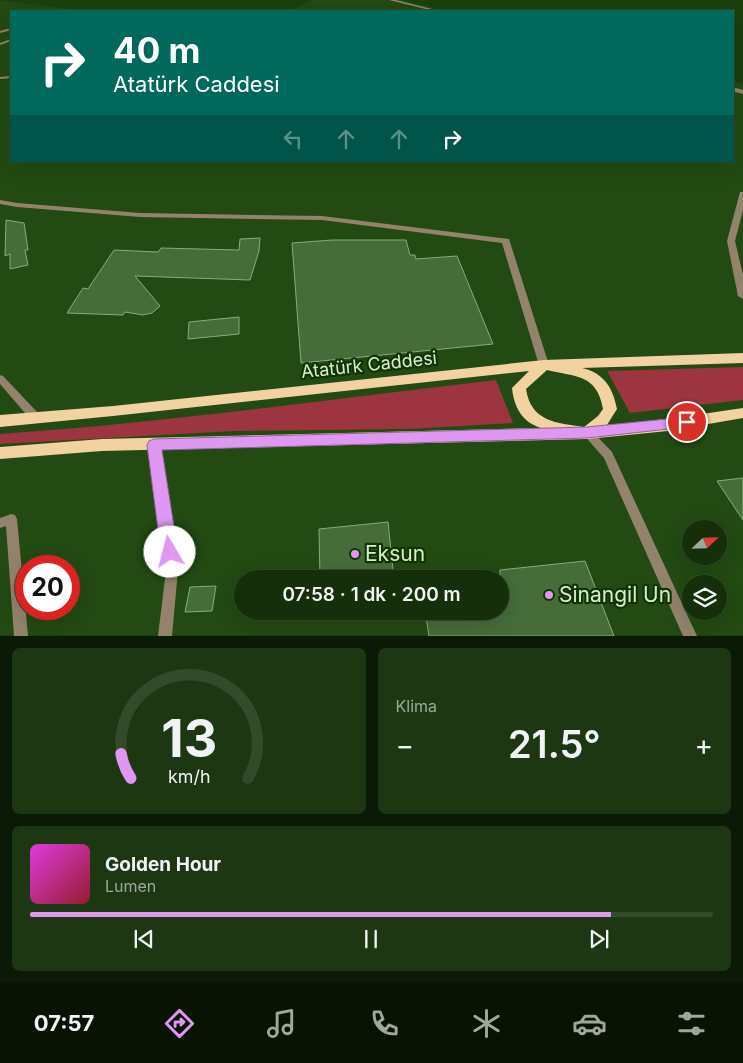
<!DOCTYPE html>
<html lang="tr">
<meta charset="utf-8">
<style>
:root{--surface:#142f0a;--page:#1d3713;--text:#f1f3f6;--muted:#9da99c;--line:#334a2b;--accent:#de98f2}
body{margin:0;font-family:Inter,sans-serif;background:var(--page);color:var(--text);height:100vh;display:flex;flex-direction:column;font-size:19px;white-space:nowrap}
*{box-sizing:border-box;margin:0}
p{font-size:16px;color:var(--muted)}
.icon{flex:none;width:28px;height:28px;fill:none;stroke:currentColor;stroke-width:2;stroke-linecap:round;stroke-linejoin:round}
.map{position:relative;height:636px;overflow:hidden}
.drawer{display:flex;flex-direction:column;gap:12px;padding:12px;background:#0b1a06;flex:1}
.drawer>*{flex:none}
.guide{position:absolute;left:10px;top:10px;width:724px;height:152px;border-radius:0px;box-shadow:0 5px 20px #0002,0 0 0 1px var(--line);background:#00695c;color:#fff;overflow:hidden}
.needle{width:32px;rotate:67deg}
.controls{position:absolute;left:682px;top:520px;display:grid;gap:10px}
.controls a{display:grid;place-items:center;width:45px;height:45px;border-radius:50%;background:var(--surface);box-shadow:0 5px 20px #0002,0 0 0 1px var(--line);font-size:25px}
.speed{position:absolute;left:15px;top:555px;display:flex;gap:10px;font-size:25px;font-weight:700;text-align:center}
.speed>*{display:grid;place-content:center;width:65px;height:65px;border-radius:50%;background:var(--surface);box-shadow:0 5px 20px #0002,0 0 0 1px var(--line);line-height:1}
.speed .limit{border:8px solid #d22;background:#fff;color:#111}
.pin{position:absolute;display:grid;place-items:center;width:42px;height:42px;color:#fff;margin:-21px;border:2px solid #fff;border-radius:50%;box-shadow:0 1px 5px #0007}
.me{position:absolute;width:55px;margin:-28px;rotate:352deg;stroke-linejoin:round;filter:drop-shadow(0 0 4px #0008)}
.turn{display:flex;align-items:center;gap:18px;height:105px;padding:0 20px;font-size:22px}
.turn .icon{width:65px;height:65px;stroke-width:2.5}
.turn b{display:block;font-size:35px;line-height:42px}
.lanes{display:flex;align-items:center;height:48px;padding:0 20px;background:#0003;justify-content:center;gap:25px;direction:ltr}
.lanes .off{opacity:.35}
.big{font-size:38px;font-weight:600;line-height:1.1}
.drawer .tile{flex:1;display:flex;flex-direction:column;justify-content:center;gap:8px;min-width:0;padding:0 18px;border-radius:8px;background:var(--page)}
.drawer .dial{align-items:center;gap:0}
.dial svg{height:130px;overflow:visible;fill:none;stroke:var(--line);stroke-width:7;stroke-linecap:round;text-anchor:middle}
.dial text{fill:var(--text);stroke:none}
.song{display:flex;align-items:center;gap:15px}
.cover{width:60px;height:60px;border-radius:8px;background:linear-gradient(135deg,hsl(300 70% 55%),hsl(350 70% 35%))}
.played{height:5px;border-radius:2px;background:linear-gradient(90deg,var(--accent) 85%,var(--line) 85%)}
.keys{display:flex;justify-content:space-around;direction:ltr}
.heat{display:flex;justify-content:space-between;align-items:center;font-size:28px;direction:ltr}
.drawer .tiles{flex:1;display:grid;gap:12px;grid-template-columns:1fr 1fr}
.tile:last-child{grid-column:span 2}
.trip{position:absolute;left:234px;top:570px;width:275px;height:50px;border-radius:25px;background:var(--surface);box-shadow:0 5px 20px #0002,0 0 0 1px var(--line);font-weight:600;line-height:50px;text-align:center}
.dock{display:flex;height:80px;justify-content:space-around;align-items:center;background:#081304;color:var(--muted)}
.dock .icon{width:35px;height:35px}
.dock .current{color:var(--accent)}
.dock b{font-size:22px;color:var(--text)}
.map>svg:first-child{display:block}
</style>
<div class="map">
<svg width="743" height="636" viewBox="0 0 743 636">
<rect width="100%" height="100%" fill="#1b3f0d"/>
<path fill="#224a12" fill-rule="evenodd" d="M0,0l87,11h-76v150h721l1,-80 10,3v551h-743zM691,529h28v27h-28zM26,566h43v43h-43zM242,579h258v32h-258zM691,584h28v27h-28z
M312,0h91l45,11h-160z"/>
<path fill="#9c353f" d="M743,367v33l-113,13 -23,-42z
M496,380l17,43 -105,6 -174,2 -234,13v-10c166,-11 331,-35 496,-54z"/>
<path fill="#466c3a" stroke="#86ae79" d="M6,220l18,3 4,27h-3l3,15 -18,4v-15l-5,2z
M260,238l-1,13 -9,29 -115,-4 25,30 -8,7 -9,2 -18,-3 -2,3 -56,-2 16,-25 5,1 26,-39 44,2 3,-4 78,2 1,-11z
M332,240h74l4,15h5l1,4 41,-3 36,88 -192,19 -9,-120z
M239,317v17l-51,5 1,-17z
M743,478v42l-26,-39z
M388,522l6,57h-74l-1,-50z
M585,561l29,75h-185l-4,-25h75v-41z
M216,586l-4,25 -27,1 5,-25z"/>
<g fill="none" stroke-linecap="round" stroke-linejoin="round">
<path fill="#93836c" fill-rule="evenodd" d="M11,28v2l-11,3v-2z
M11,39v2l-11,4v-2z
M11,76v2l-11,1v-2z
M0,375l3,1 36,38 1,3 -1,3 -4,1 -4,-1 -31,-36z
M587,429l4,1 21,22 85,184h-14l-79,-178 -22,-25 1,-3z
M154,441l4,1 1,3 19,125 -6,66h-14l8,-66 -17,-125 1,-3z
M11,514l4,1 2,4 11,117h-14l-8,-110 -6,2v-10z"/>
<path fill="#93836c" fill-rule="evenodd" d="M389,0h7l44,11h-6z
M732,87l11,3v4l-11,-3z
M740,192h3v18l-8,31 8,34v24l-5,-3 -11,-55z
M0,200l17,3 123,10 182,3 187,23 40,126 -1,3h-8l-1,-3 -37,-122 -180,-23 -182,-3 -123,-10 -17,-3z"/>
<path fill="#f1d2a0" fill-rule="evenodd" d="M743,353v10l-161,5c22,5 31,20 35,41l-10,16 61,-6 75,-11v10l-75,13 -81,8 -485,12 -102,8v-12l102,-8 439,-11c-19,-6 -27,-21 -29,-40l17,-17 -416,45 -113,11v-12l113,-9 431,-46zM547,370c29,7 50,4 56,39l-5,7 -14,11c-27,-4 -53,-5 -58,-38z"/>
</g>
<path fill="#de98f2" stroke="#90639d" d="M687,417l5,1 2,4 -2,3 -5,2 -100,11 -425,12 16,102 -3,6 -5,2 -6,-2 -3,-6 -14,-107 2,-4 5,-2 433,-12z"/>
<g fill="#de98f2" stroke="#103402" stroke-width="2">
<circle cx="355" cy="554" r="5"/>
<circle cx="549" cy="595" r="5"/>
</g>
<g text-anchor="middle" stroke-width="4.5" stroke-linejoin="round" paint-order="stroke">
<g font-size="18" fill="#d7ecd1" stroke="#103402">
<text transform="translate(369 365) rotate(-6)" y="6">Atatürk Caddesi</text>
</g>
<g font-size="21" fill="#d7ecd1" stroke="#103402" text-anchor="start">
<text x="365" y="561">Eksun</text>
<text x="559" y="602">Sinangil Un</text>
</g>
</g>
</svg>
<div class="controls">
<a><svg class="needle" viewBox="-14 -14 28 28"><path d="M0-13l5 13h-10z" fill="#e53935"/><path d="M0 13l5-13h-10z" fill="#9da99c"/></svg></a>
<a><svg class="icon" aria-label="layers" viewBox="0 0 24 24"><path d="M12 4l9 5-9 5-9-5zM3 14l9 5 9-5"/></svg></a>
</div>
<div class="speed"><div class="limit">20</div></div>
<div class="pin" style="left:687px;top:422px;background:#d93025"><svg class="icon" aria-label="arrive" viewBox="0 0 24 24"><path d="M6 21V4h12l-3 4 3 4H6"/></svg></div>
<svg class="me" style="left:170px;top:552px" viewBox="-20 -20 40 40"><circle r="19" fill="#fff"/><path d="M0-13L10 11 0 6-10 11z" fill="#de98f2"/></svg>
<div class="trip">07:58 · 1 dk · 200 m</div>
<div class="guide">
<div class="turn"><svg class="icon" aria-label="right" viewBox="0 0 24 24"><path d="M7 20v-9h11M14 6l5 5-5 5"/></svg><div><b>40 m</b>Atatürk Caddesi</div></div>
<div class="lanes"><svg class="icon off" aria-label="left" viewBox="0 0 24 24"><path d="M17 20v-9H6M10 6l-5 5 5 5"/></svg><svg class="icon off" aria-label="ahead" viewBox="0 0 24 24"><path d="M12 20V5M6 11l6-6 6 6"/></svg><svg class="icon off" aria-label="ahead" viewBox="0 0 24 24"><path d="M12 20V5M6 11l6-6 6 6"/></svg><svg class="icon" aria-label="right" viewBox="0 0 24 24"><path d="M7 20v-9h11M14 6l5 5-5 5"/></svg></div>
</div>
</div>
<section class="drawer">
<div class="tiles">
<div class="tile dial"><svg viewBox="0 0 100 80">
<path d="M14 69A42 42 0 1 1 86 69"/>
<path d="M14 69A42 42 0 0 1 8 54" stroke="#de98f2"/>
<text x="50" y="56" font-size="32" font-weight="700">13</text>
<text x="50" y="72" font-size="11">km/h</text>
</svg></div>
<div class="tile"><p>Klima</p>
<div class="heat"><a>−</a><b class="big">21.5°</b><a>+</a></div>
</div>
<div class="tile">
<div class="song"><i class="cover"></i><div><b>Golden Hour</b><p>Lumen</p></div></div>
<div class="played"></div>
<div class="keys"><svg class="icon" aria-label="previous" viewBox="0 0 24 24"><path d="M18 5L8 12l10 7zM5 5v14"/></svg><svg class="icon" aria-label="pause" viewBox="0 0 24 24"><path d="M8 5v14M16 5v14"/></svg><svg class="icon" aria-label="next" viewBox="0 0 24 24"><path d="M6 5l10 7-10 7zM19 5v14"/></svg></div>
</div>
</div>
</section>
<nav class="dock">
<b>07:57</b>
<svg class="icon current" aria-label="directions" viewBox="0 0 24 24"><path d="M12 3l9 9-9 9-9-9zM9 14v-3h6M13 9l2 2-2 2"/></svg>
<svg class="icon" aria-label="music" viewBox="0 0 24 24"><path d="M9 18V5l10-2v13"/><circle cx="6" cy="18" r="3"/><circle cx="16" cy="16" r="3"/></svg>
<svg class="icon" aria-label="phone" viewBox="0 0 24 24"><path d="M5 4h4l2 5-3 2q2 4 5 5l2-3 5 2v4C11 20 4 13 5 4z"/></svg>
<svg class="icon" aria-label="climate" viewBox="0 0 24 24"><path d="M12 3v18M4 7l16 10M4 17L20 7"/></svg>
<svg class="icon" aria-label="car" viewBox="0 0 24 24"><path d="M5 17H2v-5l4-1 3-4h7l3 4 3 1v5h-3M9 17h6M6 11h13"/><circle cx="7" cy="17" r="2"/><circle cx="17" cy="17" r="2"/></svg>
<svg class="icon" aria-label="filters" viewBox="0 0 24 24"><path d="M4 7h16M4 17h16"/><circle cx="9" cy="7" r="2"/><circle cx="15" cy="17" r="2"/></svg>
</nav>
